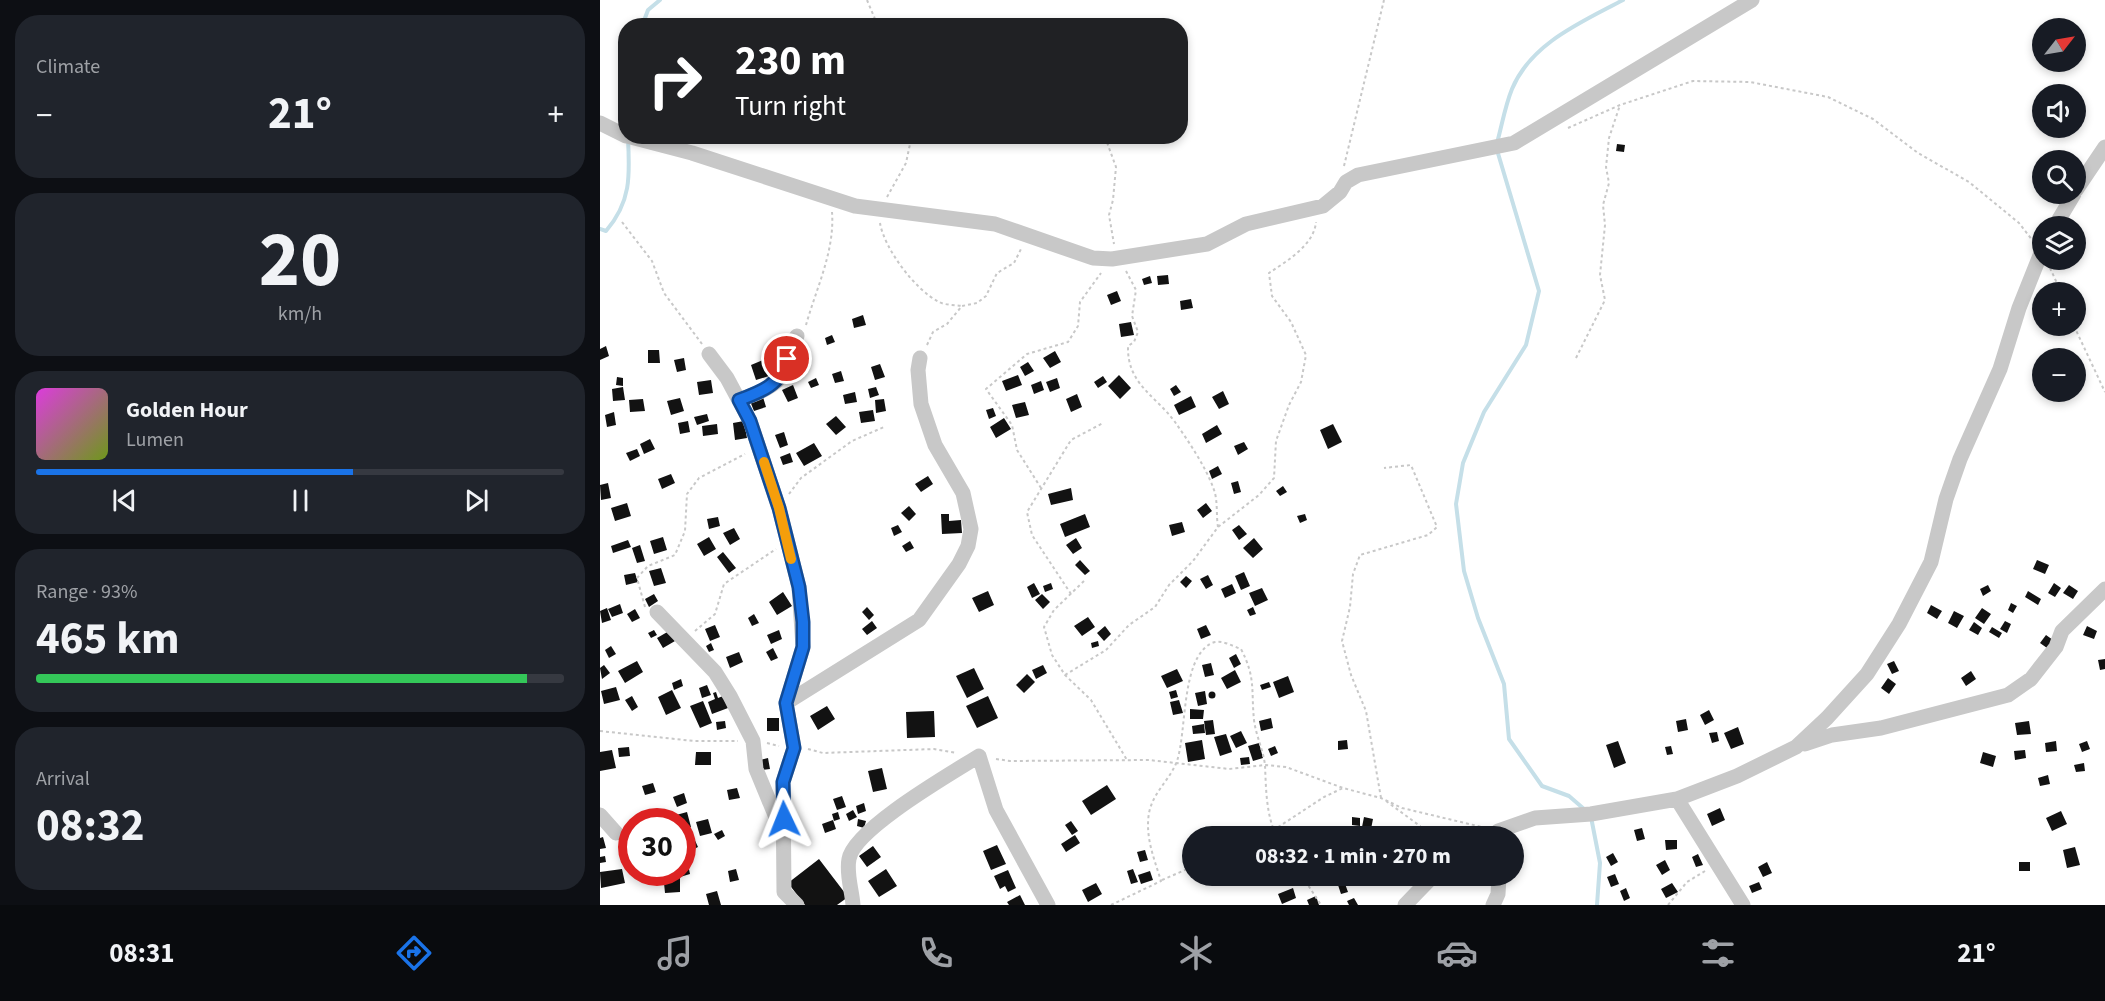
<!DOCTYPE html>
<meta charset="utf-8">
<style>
:root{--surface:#171b24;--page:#20242c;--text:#f1f3f6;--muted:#9ea1a6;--line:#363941;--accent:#1a73e8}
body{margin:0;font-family:"Source Sans 3",sans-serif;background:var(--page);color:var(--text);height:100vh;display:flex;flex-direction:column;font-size:22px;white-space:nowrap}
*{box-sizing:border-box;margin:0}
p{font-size:20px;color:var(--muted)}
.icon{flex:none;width:33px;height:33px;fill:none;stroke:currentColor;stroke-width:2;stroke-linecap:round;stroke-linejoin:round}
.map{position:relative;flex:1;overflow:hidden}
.side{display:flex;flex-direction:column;gap:15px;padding:15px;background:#0d0f14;width:600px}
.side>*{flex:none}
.hud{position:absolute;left:18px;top:18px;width:570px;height:126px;border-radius:24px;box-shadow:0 3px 9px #0003;background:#202124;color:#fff;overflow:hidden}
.needle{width:39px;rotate:59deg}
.tools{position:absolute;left:1432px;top:18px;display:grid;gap:12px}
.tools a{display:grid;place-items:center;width:54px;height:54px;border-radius:50%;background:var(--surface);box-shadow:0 3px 9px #0003;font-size:30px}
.speed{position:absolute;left:18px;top:808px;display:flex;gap:12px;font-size:30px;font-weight:700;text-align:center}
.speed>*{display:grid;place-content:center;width:78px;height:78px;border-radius:50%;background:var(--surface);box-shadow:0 3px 9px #0003;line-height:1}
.speed .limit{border:9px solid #d22;background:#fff;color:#111}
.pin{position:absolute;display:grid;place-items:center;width:51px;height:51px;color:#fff;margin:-26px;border:3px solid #fff;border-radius:50%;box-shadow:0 2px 6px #0007}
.me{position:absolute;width:66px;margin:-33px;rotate:358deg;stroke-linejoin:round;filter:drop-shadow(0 0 4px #0008)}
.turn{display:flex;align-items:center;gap:21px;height:126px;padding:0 18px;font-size:27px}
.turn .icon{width:78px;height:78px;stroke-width:2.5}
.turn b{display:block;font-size:42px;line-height:51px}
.big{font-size:45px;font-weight:700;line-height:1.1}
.side .card{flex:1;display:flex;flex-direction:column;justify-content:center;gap:9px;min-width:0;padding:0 21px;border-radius:24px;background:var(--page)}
.side .dial{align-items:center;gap:0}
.dial b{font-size:78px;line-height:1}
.song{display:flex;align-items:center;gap:18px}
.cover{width:72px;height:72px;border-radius:9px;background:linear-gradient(135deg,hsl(300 70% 55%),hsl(80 70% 35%))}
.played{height:6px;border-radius:3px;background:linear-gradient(90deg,var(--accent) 60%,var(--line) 60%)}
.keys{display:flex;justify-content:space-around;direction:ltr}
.heat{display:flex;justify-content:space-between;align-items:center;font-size:33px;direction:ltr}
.charge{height:9px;border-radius:4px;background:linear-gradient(90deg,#34c759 93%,var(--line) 0)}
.trip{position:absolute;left:582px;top:826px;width:342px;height:60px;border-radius:30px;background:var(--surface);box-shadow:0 3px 9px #0003;font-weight:700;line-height:60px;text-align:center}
.dock{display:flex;height:96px;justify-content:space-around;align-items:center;background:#090b0e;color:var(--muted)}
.dock .icon{width:42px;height:42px}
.dock .on{color:var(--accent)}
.dock b{font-size:27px;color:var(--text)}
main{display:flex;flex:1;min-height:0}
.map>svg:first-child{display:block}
</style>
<main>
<section class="side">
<div class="card"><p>Climate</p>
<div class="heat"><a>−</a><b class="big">21°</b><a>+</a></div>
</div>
<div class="card dial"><b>20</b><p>km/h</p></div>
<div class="card">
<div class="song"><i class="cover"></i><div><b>Golden Hour</b><p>Lumen</p></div></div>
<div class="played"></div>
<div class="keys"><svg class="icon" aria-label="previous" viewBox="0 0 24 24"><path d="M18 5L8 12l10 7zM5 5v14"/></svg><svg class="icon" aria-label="pause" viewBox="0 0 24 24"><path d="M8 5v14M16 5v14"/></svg><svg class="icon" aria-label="next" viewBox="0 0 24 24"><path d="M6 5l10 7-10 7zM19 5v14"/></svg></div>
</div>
<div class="card"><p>Range · 93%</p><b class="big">465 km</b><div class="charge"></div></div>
<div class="card"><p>Arrival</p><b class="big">08:32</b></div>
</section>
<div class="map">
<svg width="1505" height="905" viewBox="0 0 1505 905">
<rect width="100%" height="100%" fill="#fff"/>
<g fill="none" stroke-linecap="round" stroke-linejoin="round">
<path stroke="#c5dfe8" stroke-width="4" d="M42,26l6,-16 12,-10
M897,143c5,-18 8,-37 15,-54 19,-46 70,-67 111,-89
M897,150l42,141 -13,54 -42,67 -21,51 -7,41 8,67 14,47 26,66 5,55 33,47 27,10 15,13
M0,229l6,2c25,-29 24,-55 22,-92
M991,817l9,46 -3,42"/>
</g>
<path fill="#121212" d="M1017,144l8,1 -1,7 -8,-1z
M568,275l1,9 -11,1 -1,-9z
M550,276l2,7 -8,2 -2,-6z
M517,291l4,10 -10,4 -4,-10z
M591,299l2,9 -12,2 -1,-9z
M263,315l3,10 -12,3 -2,-9z
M531,322l3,13 -13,2 -2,-13z
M232,335l3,7 -8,3 -2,-7z
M6,346l3,10 -9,4v-11z
M48,350h11l1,13h-12z
M455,351l6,11 -11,6 -7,-10z
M84,358l2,12 -9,2 -3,-12z
M163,360l6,16 -13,4 -5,-15z
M428,362l6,9 -9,5 -5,-9z
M280,364l5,13 -10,3 -4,-13z
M241,371l3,10 -9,2 -3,-9z
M418,375l4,10 -16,6 -4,-10z
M519,375l12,13 -11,11 -12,-13z
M503,376l4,6 -9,6 -4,-6z
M17,377l6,1v8l-7,-1z
M216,378l3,7 -8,3 -3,-6z
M457,378l3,10 -10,4 -4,-10z
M111,380l2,13 -14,2 -2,-13z
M441,381l3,9 -10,4 -3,-9z
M193,385l5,13 -10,4 -6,-12z
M576,385l5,7 -7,4 -4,-7z
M23,387l2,13 -12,1 -1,-12z
M276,387l3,8 -9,3 -2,-9z
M623,391l6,13 -10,5 -7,-12z
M255,392l2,10 -12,2 -2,-9z
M477,394l5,13 -11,5 -5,-13z
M591,396l5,11 -17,8 -5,-10z
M163,397l3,10 -12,4 -4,-10z
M80,398l4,13 -13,4 -4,-14z
M43,399l2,12 -15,1 -1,-12z
M284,399l2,12 -10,2 -1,-13z
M425,402l4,13 -13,3 -4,-13z
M393,408l3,8 -7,3 -3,-9z
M273,410l2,11 -14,2 -2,-11z
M14,412l2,13 -9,2 -2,-12z
M107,414l2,7 -12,4 -3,-8z
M236,416l10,11 -10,8 -10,-11z
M404,418l7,11 -15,9 -6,-11z
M88,421l2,11 -10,2 -2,-11z
M144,421l3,17 -12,2 -2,-17z
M117,424l1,10 -15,2 -1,-10z
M733,424l9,18 -14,7 -8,-19z
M617,425l5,9 -16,9 -4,-9z
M184,432l4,13 -8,3 -5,-13z
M50,439l5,10 -11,5 -4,-10z
M644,442l4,7 -10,6 -4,-9z
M214,443l8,13 -18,10 -8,-13z
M37,449l3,7 -10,5 -4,-8z
M190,453l3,9 -10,3 -3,-8z
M618,466l4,8 -10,5 -3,-8z
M71,474l4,9 -13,6 -4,-10z
M328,476l5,8 -12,8 -6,-8z
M638,481l3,11 -7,2 -3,-11z
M8,483l3,15 -10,2 -1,-15z
M683,486l4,6 -7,4 -4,-5z
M471,488l2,12 -22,5 -3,-11z
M27,503l4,13 -16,5 -4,-13z
M606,503l6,8 -9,7 -6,-8z
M309,506l7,8 -7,7 -8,-8z
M341,514h8v7l12,-1 1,13 -20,1z
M485,514l5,13 -25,10 -5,-13z
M705,514l2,6 -7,3 -3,-7z
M118,517l2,9 -11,3 -2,-10z
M582,522l3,10 -13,4 -3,-11z
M298,525l4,7 -8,4 -3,-8z
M639,525l8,9 -8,6 -7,-10z
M134,528l6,11 -10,6 -7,-12z
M63,537l4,13 -13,4 -4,-13z
M109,537l7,12 -12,7 -7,-12z
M476,538l6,10 -9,6 -7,-9z
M654,538l9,11 -10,9 -10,-10z
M28,540l3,7 -18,6 -2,-7z
M310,541l4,7 -8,4 -4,-6z
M40,545l5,16 -8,2 -5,-15z
M123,552l13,16 -7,5 -12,-16z
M480,560l10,11 -5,4 -10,-10z
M1437,560l12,5 -4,9 -12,-5z
M61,568l5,15 -12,3 -5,-15z
M644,572l6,14 -9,4 -6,-14z
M35,573l3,9 -12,3 -2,-10z
M608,575l5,10 -7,4 -6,-10z
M586,576l6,5 -6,7 -6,-6z
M434,583l6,11 -8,4 -5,-11z
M451,583l2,6 -8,3 -2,-6z
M1454,583l7,5 -6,9 -7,-4z
M632,584l4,9 -11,5 -4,-9z
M1388,585l3,6 -8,5 -3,-7z
M1469,585l9,6 -5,8 -10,-6z
M662,588l6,12 -13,6 -6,-13z
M388,591l6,14 -15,7 -7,-14z
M1428,591l13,8 -3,6 -13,-8z
M183,592l9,14 -15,9 -8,-13z
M54,594l4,7 -9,6 -4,-8z
M442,594l8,8 -7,7 -8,-9z
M1411,603l6,3 -4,7 -5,-3z
M20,604l3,9 -11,4 -4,-8z
M1331,605l11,6 -5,8 -10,-6z
M267,607l7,8 -5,5 -7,-8z
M653,607l3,7 -6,2 -3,-6z
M7,608l4,12 -9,3 -2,-12z
M1382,608l9,6 -7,10 -9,-6z
M35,609l5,9 -8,4 -5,-8z
M1354,611l10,5 -7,12 -9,-5z
M154,614l5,9 -7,3 -4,-8z
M488,617l7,10 -13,9 -8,-10z
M272,621l5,7 -10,7 -5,-6z
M1405,621l6,3 -4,9 -7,-4z
M1374,622l8,6 -4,7 -9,-5z
M115,625l5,12 -10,4 -5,-12z
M606,625l5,10 -10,4 -4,-10z
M505,626l6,8 -7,7 -7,-8z
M1487,626l10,5 -3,8 -11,-4z
M1392,627l10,6 -3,5 -10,-6z
M54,630l3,5 -6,3 -3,-5z
M179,630l3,9 -11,5 -4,-9z
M69,631l6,10 -12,7 -6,-10z
M1446,635l7,5 -6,8 -7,-5z
M498,641l1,5 -7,2 -1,-5z
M111,643l3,7 -5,2 -3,-6z
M11,646l5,8 -7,4 -4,-8z
M173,648l5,10 -7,3 -5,-9z
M139,652l4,10 -13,6 -4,-11z
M636,654l5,10 -7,4 -5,-10z
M1505,659v10l-5,1 -2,-10z
M37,661l6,11 -18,11 -7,-12z
M1294,661l5,10 -7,3 -5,-10z
M611,663l3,12 -9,2 -3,-12z
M4,665l6,8 -8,6 -2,-11z
M443,665l4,8 -11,6 -4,-9z
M374,668l10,21 -17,9 -11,-22z
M577,669l6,12 -16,7 -6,-12z
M635,670l6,12 -14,7 -6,-11z
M1371,671l5,8 -10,7 -5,-8z
M427,674l8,8 -11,11 -8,-8z
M688,676l6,16 -15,6 -6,-16z
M1288,678l8,6 -7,10 -8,-6z
M81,679l2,7 -9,4 -2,-7z
M669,682l2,5 -9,3 -2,-5z
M107,685l4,10 -9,3 -3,-10z
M16,687l4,13 -16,4 -3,-13z
M72,690l9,18 -15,7 -8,-18z
M576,690l2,7 -7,2 -2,-7z
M605,691l2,13 -9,2 -3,-13z
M608.5 695a3.5 3.5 0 1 1 7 0a3.5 3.5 0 1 1-7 0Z
M116,692l2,6 5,-2 5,12 -16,6 -4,-12 7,-3 -2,-6z
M32,696l6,11 -6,4 -7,-11z
M388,696l10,22 -21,10 -11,-22z
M579,700l4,13 -10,2 -3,-13z
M103,701l9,22 -12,5 -10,-22z
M227,706l8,13 -17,11 -8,-14z
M590,709l14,1 -1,9h-13z
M1109,710l5,10 -9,5 -5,-10z
M334,711l1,26 -28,1 -1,-26z
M167,718h12v13h-12z
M671,718l2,10 -12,3 -2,-10z
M1086,719l2,11 -10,2 -2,-11z
M613,720l2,14 -9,1 -2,-14z
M125,721l1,7 -9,2 -1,-8z
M1429,721l2,13 -14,1 -2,-12z
M604,724l1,9 -12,1 -1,-8z
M1138,727l6,17 -13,5 -7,-16z
M641,731l6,12 -11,5 -6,-12z
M1117,732l2,9 -7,2 -3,-10z
M626,734l6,18 -12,4 -6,-19z
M602,740l3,19 -17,3 -3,-19z
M747,740l1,9 -10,1v-9z
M1018,741l8,22 -12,5 -8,-23z
M1456,741l1,10 -11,1 -1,-9z
M1487,741l3,8 -8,3 -3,-8z
M659,743l4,15 -10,3 -5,-15z
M675,746l3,7 -7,3 -3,-7z
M1071,746l2,8 -6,1 -2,-8z
M29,747l1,9 -11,1 -1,-9z
M12,750l4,18 -16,3v-19z
M1425,750l1,8 -11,2 -1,-9z
M96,752h15v13h-16z
M1383,752l13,4 -3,11 -13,-4z
M649,757l1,7 -9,1 -1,-7z
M168,758l2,11 -8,1 -2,-10z
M1484,763l1,8 -9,1 -2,-7z
M282,768l5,21 -14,3 -5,-21z
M1448,775l2,9 -10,2 -2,-8z
M53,783l3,9 -11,3 -3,-9z
M507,785l9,14 -25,16 -9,-14z
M137,788l3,10 -11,2 -2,-10z
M84,793l3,10 -10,4 -4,-10z
M242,796l4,11 -9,3 -4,-11z
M264,803l2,8 -8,3 -2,-8z
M1120,808l5,12 -13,6 -5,-12z
M253,810l4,7 -8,4 -3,-7z
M1461,811l6,13 -15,7 -6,-13z
M87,812l4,15 -9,3v-8h-12l-1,-5z
M238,812l2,7 -6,2 -2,-7z
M752,817l8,1v8l-8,-1z
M764,817l9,2 -2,10 -9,-2z
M108,819l4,14 -12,3 -4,-14z
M258,819l8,2 -2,7 -7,-2z
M233,820l3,9 -11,4 -3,-9z
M471,821l7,10 -6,4 -7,-10z
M1042,828l3,11 -8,2 -3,-11z
M122,830l3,6 -7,4 -4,-6z
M92,834l6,13 -10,5 -6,-13z
M475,835l5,8 -14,9 -5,-8z
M3,837l3,11 -6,1v-11z
M1065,840h12v9l-11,1z
M397,845l9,19 -15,6 -8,-19z
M273,846l8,11 -14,10 -8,-11z
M1475,847l5,18 -13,3 -4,-18z
M545,850l3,10 -8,2 -3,-10z
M1013,853l5,9 -7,4 -5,-9z
M1098,854l5,11 -7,2 -4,-10z
M5,856l1,6 -6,1v-6z
M219,859l29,38 -11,8h-32l-17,-22z
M87,860l3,14 -10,3 2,-16z
M1065,860l5,10 -8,5 -6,-10z
M1167,862l5,11 -9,4 -5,-10z
M1419,862h11v9h-11z
M22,869l3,14 -24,5 -1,-16z
M136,869l3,11 -9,2 -2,-11z
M286,869l11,17 -18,11 -11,-16z
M533,869l5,13 -7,2 -4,-13z
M408,870l8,18 -8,4 -3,-6 -5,3 -6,-13z
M550,871l3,9 -12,4 -3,-9z
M45,873h11v4l-10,1z
M1015,874l4,10 -8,3 -4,-10z
M69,878h11v14l-15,1 -1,-10h5z
M744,881l4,11 -7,2 -4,-12z
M1159,882l3,7 -10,4 -3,-7z
M496,883l6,11 -14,8 -6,-12z
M1072,883l6,9 -12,6 -5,-9z
M693,888l3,10 -14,6 -4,-10z
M1026,888l4,10 -6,3 -4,-10z
M117,891l4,14h-12l-3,-11z
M420,895l5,10h-16l-2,-3z
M716,896l3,9h-10l-2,-5z
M754,898l4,7h-9l-2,-4z"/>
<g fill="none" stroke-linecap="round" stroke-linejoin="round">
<path stroke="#c8c8c8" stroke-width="2" stroke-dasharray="3 3" stroke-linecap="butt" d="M267,0l11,26
M968,128l52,-23 73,-24 57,1 78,15 45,22 45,34 51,29 50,41 14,18
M505,137l11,30 -3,33 -4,15 5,29
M744,166l40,-166
M287,197l19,-34 4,-19 8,-8
M22,222l30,39 12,32 38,51
M280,223c4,25 35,67 59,79 6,3 15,3 23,4
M1450,268l11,24
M526,271l10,19 -4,26 6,16 -4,10 -6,4c-1,38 27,49 47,76 14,20 31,45 39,68 4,11 2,25 4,37
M206,325c10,-36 29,-74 26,-113
M1474,326l31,66
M327,345l6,-13 14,-8 15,-18 15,-3 9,-7 11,-23 17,-10 8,-16
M976,358l29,-58 -5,-25 5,-50 -2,-20 6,-22 -3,-16 3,-29 11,-33
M441,488l-24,-38 -5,-25 -26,-36 41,-35 41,-12 10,-16 2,-24 21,-29
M189,494l12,-16 51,-37 32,-14
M484,581l-30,29 -10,17 8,28 13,20 26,25 36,60
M471,594l-39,-59 -5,-23 44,-72 32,-17
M45,607l-8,-29 11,-12 27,-11 10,-24 2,-37 12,-16 46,-24
M95,631l20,-17 9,-30 52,-35
M465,675l41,-25 23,-25 26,-18 14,-22 24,-24 25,-34 41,-32 15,-17 2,-37 13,-36 12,-23 5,-27 -15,-33 -19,-26 -3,-23c18,-12 45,-28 47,-51
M0,731l94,10h44
M167,743l12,3
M208,749l15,4 111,-4 23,4
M396,759l14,2 139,-1 80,9 36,-4 21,2 57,21 38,10 21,10 84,20
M781,798l-15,-87 -15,-36 -9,-34 8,-34 3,-33 7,-19 68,-20 9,-8 -26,-62 -27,3
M786,801l34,25 5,11
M663,837l61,-40 19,-9
M702,876l19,29
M562,880l30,-13
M511,905l50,-24c-7,-23 -16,-44 -12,-68 4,-21 21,-33 28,-52 10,-31 4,-100 33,-117 10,-6 22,2 31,5 15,29 10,41 13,71 2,16 9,29 11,45 1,23 1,51 12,72
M1068,905l19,-23 18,-11"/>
<path stroke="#c8c8c8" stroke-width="15" d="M0,123l26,13
M27,136l65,17 163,53 140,18 98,34 19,1 95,-15 39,-20 77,-18 17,-14 6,-10 12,-7 156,-32 238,-143
M1476,190l29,-43
M1455,226l19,-32
M109,354l18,24 23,43 29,87 20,79 4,60 -17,56 8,45 -11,34 1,110 13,13
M139,400c16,-6 36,-12 45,-28 7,-12 1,-22 13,-36
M57,612l58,60 15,24 23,45 3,28 24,58
M186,703l133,-83 40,-56 9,-18 3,-17 -8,-36 -28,-48 -14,-41 -3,-34 2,-12
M1205,744l27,-9 49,-7 127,-33 23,-16 25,-32 6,-16 43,-42
M1077,799l66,106
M0,815l16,18
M899,837l-1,-6 37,-13 56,-4 86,-15 60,-23 59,-29 31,-29 40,-44 32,-50 32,-62 15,-63 14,-40 40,-90 19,-61 24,-60
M253,905c-1,-15 -7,-31 -4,-46 5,-30 103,-86 130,-103l17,54 52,95
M805,905l28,-29
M893,905l5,-11 1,-18"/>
</g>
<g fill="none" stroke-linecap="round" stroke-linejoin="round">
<g stroke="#114b97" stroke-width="15">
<path id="route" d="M184,819l-1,-37 11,-34 -8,-45 17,-56v-25l-4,-35 -20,-79 -29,-87 -11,-21c22,-8 43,-16 48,-41"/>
</g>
<use href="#route" stroke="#1a73e8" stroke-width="10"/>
<path stroke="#f59e0b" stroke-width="10" d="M164,462l15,46 12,51"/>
</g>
</svg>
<div class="tools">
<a><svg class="needle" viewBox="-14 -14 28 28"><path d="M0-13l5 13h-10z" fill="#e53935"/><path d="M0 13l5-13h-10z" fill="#9ea1a6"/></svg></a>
<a><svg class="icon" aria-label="sound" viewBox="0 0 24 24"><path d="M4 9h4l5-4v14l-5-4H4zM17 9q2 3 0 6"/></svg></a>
<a><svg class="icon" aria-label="search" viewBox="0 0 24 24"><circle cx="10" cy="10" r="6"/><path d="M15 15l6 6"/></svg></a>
<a><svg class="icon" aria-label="layers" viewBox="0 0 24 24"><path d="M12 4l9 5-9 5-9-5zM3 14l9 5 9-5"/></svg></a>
<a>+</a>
<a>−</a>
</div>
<div class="speed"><div class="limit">30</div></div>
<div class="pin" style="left:187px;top:359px;background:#d93025"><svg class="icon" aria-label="arrive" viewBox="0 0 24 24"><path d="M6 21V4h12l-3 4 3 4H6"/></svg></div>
<svg class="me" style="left:184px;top:819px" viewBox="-20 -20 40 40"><path d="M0-17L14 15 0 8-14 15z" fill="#1a73e8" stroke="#fff" stroke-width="4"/></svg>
<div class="trip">08:32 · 1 min · 270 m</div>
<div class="hud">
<div class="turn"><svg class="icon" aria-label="right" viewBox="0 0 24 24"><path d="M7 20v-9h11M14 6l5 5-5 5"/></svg><div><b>230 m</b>Turn right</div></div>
</div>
</div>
</main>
<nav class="dock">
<b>08:31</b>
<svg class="icon on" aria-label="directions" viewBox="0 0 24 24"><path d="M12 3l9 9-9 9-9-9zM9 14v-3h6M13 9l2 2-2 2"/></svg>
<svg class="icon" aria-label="music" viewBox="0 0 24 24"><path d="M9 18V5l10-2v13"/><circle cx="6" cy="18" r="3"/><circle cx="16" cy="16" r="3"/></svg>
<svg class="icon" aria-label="phone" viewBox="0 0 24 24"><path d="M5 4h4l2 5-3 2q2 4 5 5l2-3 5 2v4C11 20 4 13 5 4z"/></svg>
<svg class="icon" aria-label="climate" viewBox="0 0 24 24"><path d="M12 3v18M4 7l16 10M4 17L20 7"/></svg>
<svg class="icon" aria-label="car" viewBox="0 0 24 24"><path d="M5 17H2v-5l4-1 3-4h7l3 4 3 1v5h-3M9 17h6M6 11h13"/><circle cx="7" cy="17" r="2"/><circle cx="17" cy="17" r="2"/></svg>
<svg class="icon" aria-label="filters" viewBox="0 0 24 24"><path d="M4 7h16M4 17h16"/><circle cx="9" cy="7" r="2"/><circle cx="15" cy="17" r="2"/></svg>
<b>21°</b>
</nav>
